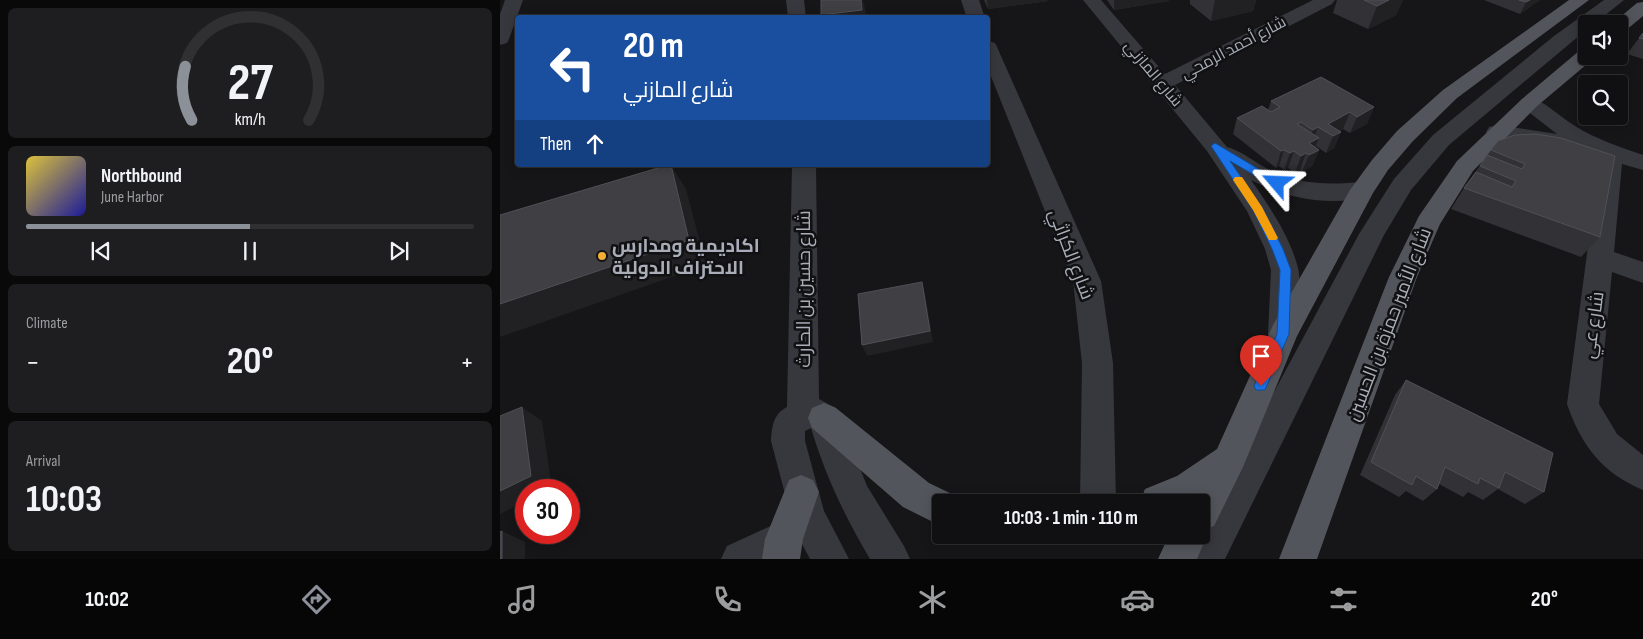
<!DOCTYPE html>
<meta charset="utf-8">
<style>
:root{--surface:#101012;--page:#1e1e20;--text:#f1f3f6;--muted:#9c9d9f;--line:#303032;--accent:#8c9099}
body{margin:0;font-family:"Sofia Sans Condensed",Cairo,sans-serif;background:var(--page);color:var(--text);height:100vh;display:flex;flex-direction:column;font-size:19px;white-space:nowrap}
*{box-sizing:border-box;margin:0}
p{font-size:16px;color:var(--muted)}
.icon{flex:none;width:28px;height:28px;fill:none;stroke:currentColor;stroke-width:2;stroke-linecap:round;stroke-linejoin:round}
.map{position:relative;flex:1;overflow:hidden}
.panel{display:flex;flex-direction:column;gap:8px;padding:8px;background:#09090a;width:500px}
.panel>*{flex:none}
.top-card{position:absolute;left:15px;top:15px;width:475px;height:152px;border-radius:5px;box-shadow:0 2px 12px #0003,0 0 0 1px var(--line);background:#1a4fa0;color:#fff;overflow:hidden}
.fabs{position:absolute;left:1078px;top:15px;display:grid;gap:10px}
.fabs a{display:grid;place-items:center;width:50px;height:50px;border-radius:5px;background:var(--surface);box-shadow:0 2px 12px #0003,0 0 0 1px var(--line);font-size:25px}
.speed{position:absolute;left:15px;top:479px;display:flex;gap:10px;font-size:25px;font-weight:700;text-align:center}
.speed>*{display:grid;place-content:center;width:65px;height:65px;border-radius:50%;background:var(--surface);box-shadow:0 2px 12px #0003,0 0 0 1px var(--line);line-height:1}
.speed .limit{border:8px solid #d22;background:#fff;color:#111}
.pin{position:absolute;display:grid;place-items:center;width:42px;height:42px;color:#fff;margin:-51px -21px;border-radius:50% 50% 50% 0;rotate:-45deg;box-shadow:0 0 5px #0007}
.pin .icon{rotate:45deg}
.me{position:absolute;width:55px;margin:-28px;rotate:296deg;stroke-linejoin:round;filter:drop-shadow(0 0 4px #0008)}
.turn{display:flex;align-items:center;gap:18px;height:105px;padding:0 25px;font-size:22px}
.turn .icon{width:65px;height:65px;stroke-width:2.5}
.turn b{display:block;font-size:35px;line-height:42px}
.then{display:flex;align-items:center;height:48px;padding:0 25px;background:#0003;gap:10px;font-size:19px}
.big{font-size:38px;font-weight:700;line-height:1.1}
.panel .widget{flex:1;display:flex;flex-direction:column;justify-content:center;gap:8px;min-width:0;padding:0 18px;border-radius:8px;background:var(--page)}
.panel .dial{align-items:center;gap:0}
.dial svg{height:130px;overflow:visible;fill:none;stroke:var(--line);stroke-width:7;stroke-linecap:round;text-anchor:middle}
.dial text{fill:var(--text);stroke:none}
.song{display:flex;align-items:center;gap:15px}
.cover{width:60px;height:60px;border-radius:8px;background:linear-gradient(135deg,hsl(50 70% 55%),hsl(240 70% 35%))}
.played{height:5px;border-radius:2px;background:linear-gradient(90deg,var(--accent) 50%,var(--line) 50%)}
.keys{display:flex;justify-content:space-around;direction:ltr}
.heat{display:flex;justify-content:space-between;align-items:center;font-size:28px;direction:ltr}
.trip{position:absolute;left:432px;top:494px;width:278px;height:50px;border-radius:5px;background:var(--surface);box-shadow:0 2px 12px #0003,0 0 0 1px var(--line);font-weight:700;line-height:50px;text-align:center}
.tab-bar{display:flex;height:80px;justify-content:space-around;align-items:center;background:#060607;color:var(--muted)}
.tab-bar .icon{width:35px;height:35px}
.tab-bar .active{color:var(--accent)}
.tab-bar b{font-size:22px;color:var(--text)}
main{display:flex;flex:1;min-height:0}
.map>svg:first-child{display:block}
</style>
<main>
<section class="panel">
<div class="widget dial"><svg viewBox="0 0 100 80">
<path d="M14 69A42 42 0 1 1 86 69"/>
<path d="M14 69A42 42 0 0 1 10 36" stroke="#8c9099"/>
<text x="50" y="56" font-size="32" font-weight="700">27</text>
<text x="50" y="72" font-size="11">km/h</text>
</svg></div>
<div class="widget">
<div class="song"><i class="cover"></i><div><b>Northbound</b><p>June Harbor</p></div></div>
<div class="played"></div>
<div class="keys"><svg class="icon" aria-label="previous" viewBox="0 0 24 24"><path d="M18 5L8 12l10 7zM5 5v14"/></svg><svg class="icon" aria-label="pause" viewBox="0 0 24 24"><path d="M8 5v14M16 5v14"/></svg><svg class="icon" aria-label="next" viewBox="0 0 24 24"><path d="M6 5l10 7-10 7zM19 5v14"/></svg></div>
</div>
<div class="widget"><p>Climate</p>
<div class="heat"><a>−</a><b class="big">20°</b><a>+</a></div>
</div>
<div class="widget"><p>Arrival</p><b class="big">10:03</b></div>
</section>
<div class="map">
<svg width="1143" height="559" viewBox="0 0 1143 559">
<rect width="100%" height="100%" fill="#161618"/>
<g fill="none" stroke-linecap="round" stroke-linejoin="round">
<path fill="#37383d" fill-rule="evenodd" d="M5,0h18l-14,39 -2,4 -7,2v-31z
M286,0h18l2,18h-18z
M461,0h18l6,18h-18z
M583,0h18l64,74 148,-74h22l-3,4 -157,81 52,62c15,4 27,15 41,22 30,16 61,16 94,13l9,2 3,6 -3,6c-40,11 -84,3 -120,-16 18,26 39,56 47,88 4,18 0,47 0,66l-5,9 -10,3 -10,-3 -5,-9 3,-64 -6,-21 -18,-38 -40,-60z
M1104,0h20l-30,24h-8v6l-137,115 -38,45 -27,45 -159,324h-39l11,-24h4v-7l158,-294 35,-55 39,-44 121,-99z
M488,41l7,2 2,4 104,234 12,82 3,139h-36l2,-139 -9,-82 -85,-212z
M1029,97c16,4 31,20 46,29 21,13 45,21 68,29v15l-21,-6 -8,88 29,10v21l-31,-11 -13,132 18,30 26,21v35c-41,-17 -62,-45 -76,-86l33,-248 -32,-15 -3,5 -8,2 -68,-11 -3,-5 3,-5 8,-2 60,9 -35,-27 -3,-4 3,-4z
M292,165h24l3,234 17,9 31,78 37,60 6,13h-40c-26,-44 -44,-82 -59,-131l-6,3v10l19,70 25,48h-39l-9,-17 -4,10 -15,7h-61l6,-13 57,-26 9,4 -22,-83c1,-14 2,-27 16,-34z"/>
<path fill="#53555c" fill-rule="evenodd" d="M1069,0h20l-132,98 -44,43 -25,29 -15,23 -76,143 -54,131 -29,59 -9,3 2,6 -10,24h-39l11,-24h32v-33h-61l5,-13 32,-13 40,-27 56,-124 77,-135 22,-30 25,-29 46,-41z
M1143,2v14l-18,15 -6,1v-8l-6,-1 24,-20z
M1086,49v7h9l-2,3 -57,48 -63,64 -33,53 -23,53 -100,282h-38l110,-282 30,-61 38,-55 65,-62 57,-48z
M324,403l12,5 93,75 25,12 3,7h-16v24l-38,-19 -91,-79 -4,-10 4,-10z
M301,475l12,5 6,12 -16,47 -3,20h-38l3,-20 24,-59z"/>
</g>
<path fill="#323236" d="M484,0h64v1l-60,8z
M607,0h62v1l-55,9z
M690,0h66l-3,11 -42,10 -21,-17z
M837,0h66l-7,15 -28,14 -35,-16z
M984,0h56l-20,14z
M1143,33v26l-16,-5 12,-16z
M771,101l103,6 -7,17 -17,9 -7,-4 -3,2 1,1 -7,16 -8,5 -10,-7 -1,1 4,3 -7,16 -10,6 -2,-2 -5,3 -7,-5 -4,2 -5,-4 -3,2 -43,-34 4,-16 31,-8z
M1015,135l85,102 -19,20 -130,-48 13,-21 27,-38z
M906,380l138,112 -19,12 -27,-15 -15,11 -15,-8 -5,5 -24,-13 -2,5 -14,12 -17,-10 -7,6 -39,-22 35,-80z"/>
<path fill="#212124" d="M361,0h2l4,18h-45l-1,-3z
M487,0h61v1l-60,8z
M614,0h55v1l-55,9z
M715,0h41l-3,11 -42,10z
M889,0h14l-7,15 -28,14 9,-23z
M1030,0h10l-20,14 6,-12z
M874,107l-7,17 -17,9 7,-16z
M850,112l-7,17 -11,6 -4,-11z
M818,127l-5,13 6,-2 -6,15 6,-3 -7,16 -10,6 7,-17 -3,-2 -6,17 -5,3 6,-17 6,-10 6,-16z
M841,132l-7,16 -8,5 7,-17z
M784,150l-5,16 -3,2 5,-17z
M794,151l-6,17 -4,2 6,-17z
M171,165l15,24 20,76 -206,72v-33z
M422,282l3,11 8,49 -66,14 -5,-11z
M22,407l20,14 10,68 -3,1h-23v11l-26,13v-23z
M2,531l23,11v17h-23z"/>
<path fill="#3f3f44" stroke="#4f5156" d="M321,0h40l1,10 -41,5z
M864,0h25l-12,6z
M1019,0h11l-4,2z
M1143,33v6l-4,-1z
M821,77l53,30 -17,10 -7,-5 -22,12 13,8 -8,4 -15,-9 -5,3 -12,-8 -4,2 22,14 -10,5 10,7 -10,5 -3,-2 -5,3 -7,-5 -4,2 -6,-3 -3,1 -44,-33 25,-12 9,6 9,-5 -9,-6z
M1036,134l25,4 54,18 -15,81 -136,-49 12,-16 36,15 4,-6 -36,-15 7,-11 35,14 3,-5 -34,-14 7,-9 17,-6z
M168,165h3l18,75 -189,64v-89z
M422,282l8,49 -68,14 -4,-51z
M906,380l147,73 -9,39 -39,-20 -6,16 -19,-10 -2,6 -33,-17 -8,22 -21,-13 -4,9 -41,-23z
M22,407l9,69 -31,15v-75z
M2,531v28h-2v-27z"/>
<path fill="#1a73e8" stroke="#114b97" d="M715,143l67,40 -2,3h-7l-43,-25 33,48 20,40 8,21 -2,64 -24,56h-9l-2,-4 23,-52 3,-64 -8,-21 -19,-39 -42,-64z"/>
<path fill="#f59e0b" d="M735,177h7l20,30 16,31 -2,2h-7l-16,-30 -20,-30z"/>
<circle fill="#f2b134" stroke="#111113" stroke-width="2" cx="102" cy="256" r="5"/>
<g text-anchor="middle" stroke-width="5" stroke-linejoin="round" paint-order="stroke">
<g font-size="16" fill="#a8adb8" stroke="#111113">
<text transform="translate(733 47) rotate(-28)" y="6">شارع أحمد الرمحي</text>
<text transform="translate(654 73) rotate(50)" y="6">شارع المازني</text>
</g>
<g font-size="19" font-weight="bold" fill="#a8adb8" stroke="#111113" text-anchor="start">
<text x="112" y="252">اكاديمية ومدارس<tspan x="112" dy="22">الاحتراف الدولية</tspan></text>
</g>
<g font-size="19" fill="#a8adb8" stroke="#111113">
<text transform="translate(572 254) rotate(69)" y="7">شارع الكراثي</text>
<text transform="translate(303 289) rotate(-90)" y="7">شارع حسين بن الحارث</text>
<text transform="translate(888 324) rotate(-69)" y="7">شارع الأمير حمزة بن الحسين</text>
<text transform="translate(1092 325) rotate(-82)" y="7">شارع عي</text>
</g>
</g>
</svg>
<div class="fabs">
<a><svg class="icon" aria-label="sound" viewBox="0 0 24 24"><path d="M4 9h4l5-4v14l-5-4H4zM17 9q2 3 0 6"/></svg></a>
<a><svg class="icon" aria-label="search" viewBox="0 0 24 24"><circle cx="10" cy="10" r="6"/><path d="M15 15l6 6"/></svg></a>
</div>
<div class="speed"><div class="limit">30</div></div>
<div class="pin" style="left:761px;top:386px;background:#d93025"><svg class="icon" aria-label="arrive" viewBox="0 0 24 24"><path d="M6 21V4h12l-3 4 3 4H6"/></svg></div>
<svg class="me" style="left:777px;top:183px" viewBox="-20 -20 40 40"><path d="M0-17L14 15 0 8-14 15z" fill="#1a73e8" stroke="#fff" stroke-width="4"/></svg>
<div class="trip">10:03 · 1 min · 110 m</div>
<div class="top-card">
<div class="turn"><svg class="icon" aria-label="left" viewBox="0 0 24 24"><path d="M17 20v-9H6M10 6l-5 5 5 5"/></svg><div><b>20 m</b>شارع المازني</div></div>
<div class="then">Then<svg class="icon" aria-label="ahead" viewBox="0 0 24 24"><path d="M12 20V5M6 11l6-6 6 6"/></svg></div>
</div>
</div>
</main>
<nav class="tab-bar">
<b>10:02</b>
<svg class="icon active" aria-label="directions" viewBox="0 0 24 24"><path d="M12 3l9 9-9 9-9-9zM9 14v-3h6M13 9l2 2-2 2"/></svg>
<svg class="icon" aria-label="music" viewBox="0 0 24 24"><path d="M9 18V5l10-2v13"/><circle cx="6" cy="18" r="3"/><circle cx="16" cy="16" r="3"/></svg>
<svg class="icon" aria-label="phone" viewBox="0 0 24 24"><path d="M5 4h4l2 5-3 2q2 4 5 5l2-3 5 2v4C11 20 4 13 5 4z"/></svg>
<svg class="icon" aria-label="climate" viewBox="0 0 24 24"><path d="M12 3v18M4 7l16 10M4 17L20 7"/></svg>
<svg class="icon" aria-label="car" viewBox="0 0 24 24"><path d="M5 17H2v-5l4-1 3-4h7l3 4 3 1v5h-3M9 17h6M6 11h13"/><circle cx="7" cy="17" r="2"/><circle cx="17" cy="17" r="2"/></svg>
<svg class="icon" aria-label="filters" viewBox="0 0 24 24"><path d="M4 7h16M4 17h16"/><circle cx="9" cy="7" r="2"/><circle cx="15" cy="17" r="2"/></svg>
<b>20°</b>
</nav>
